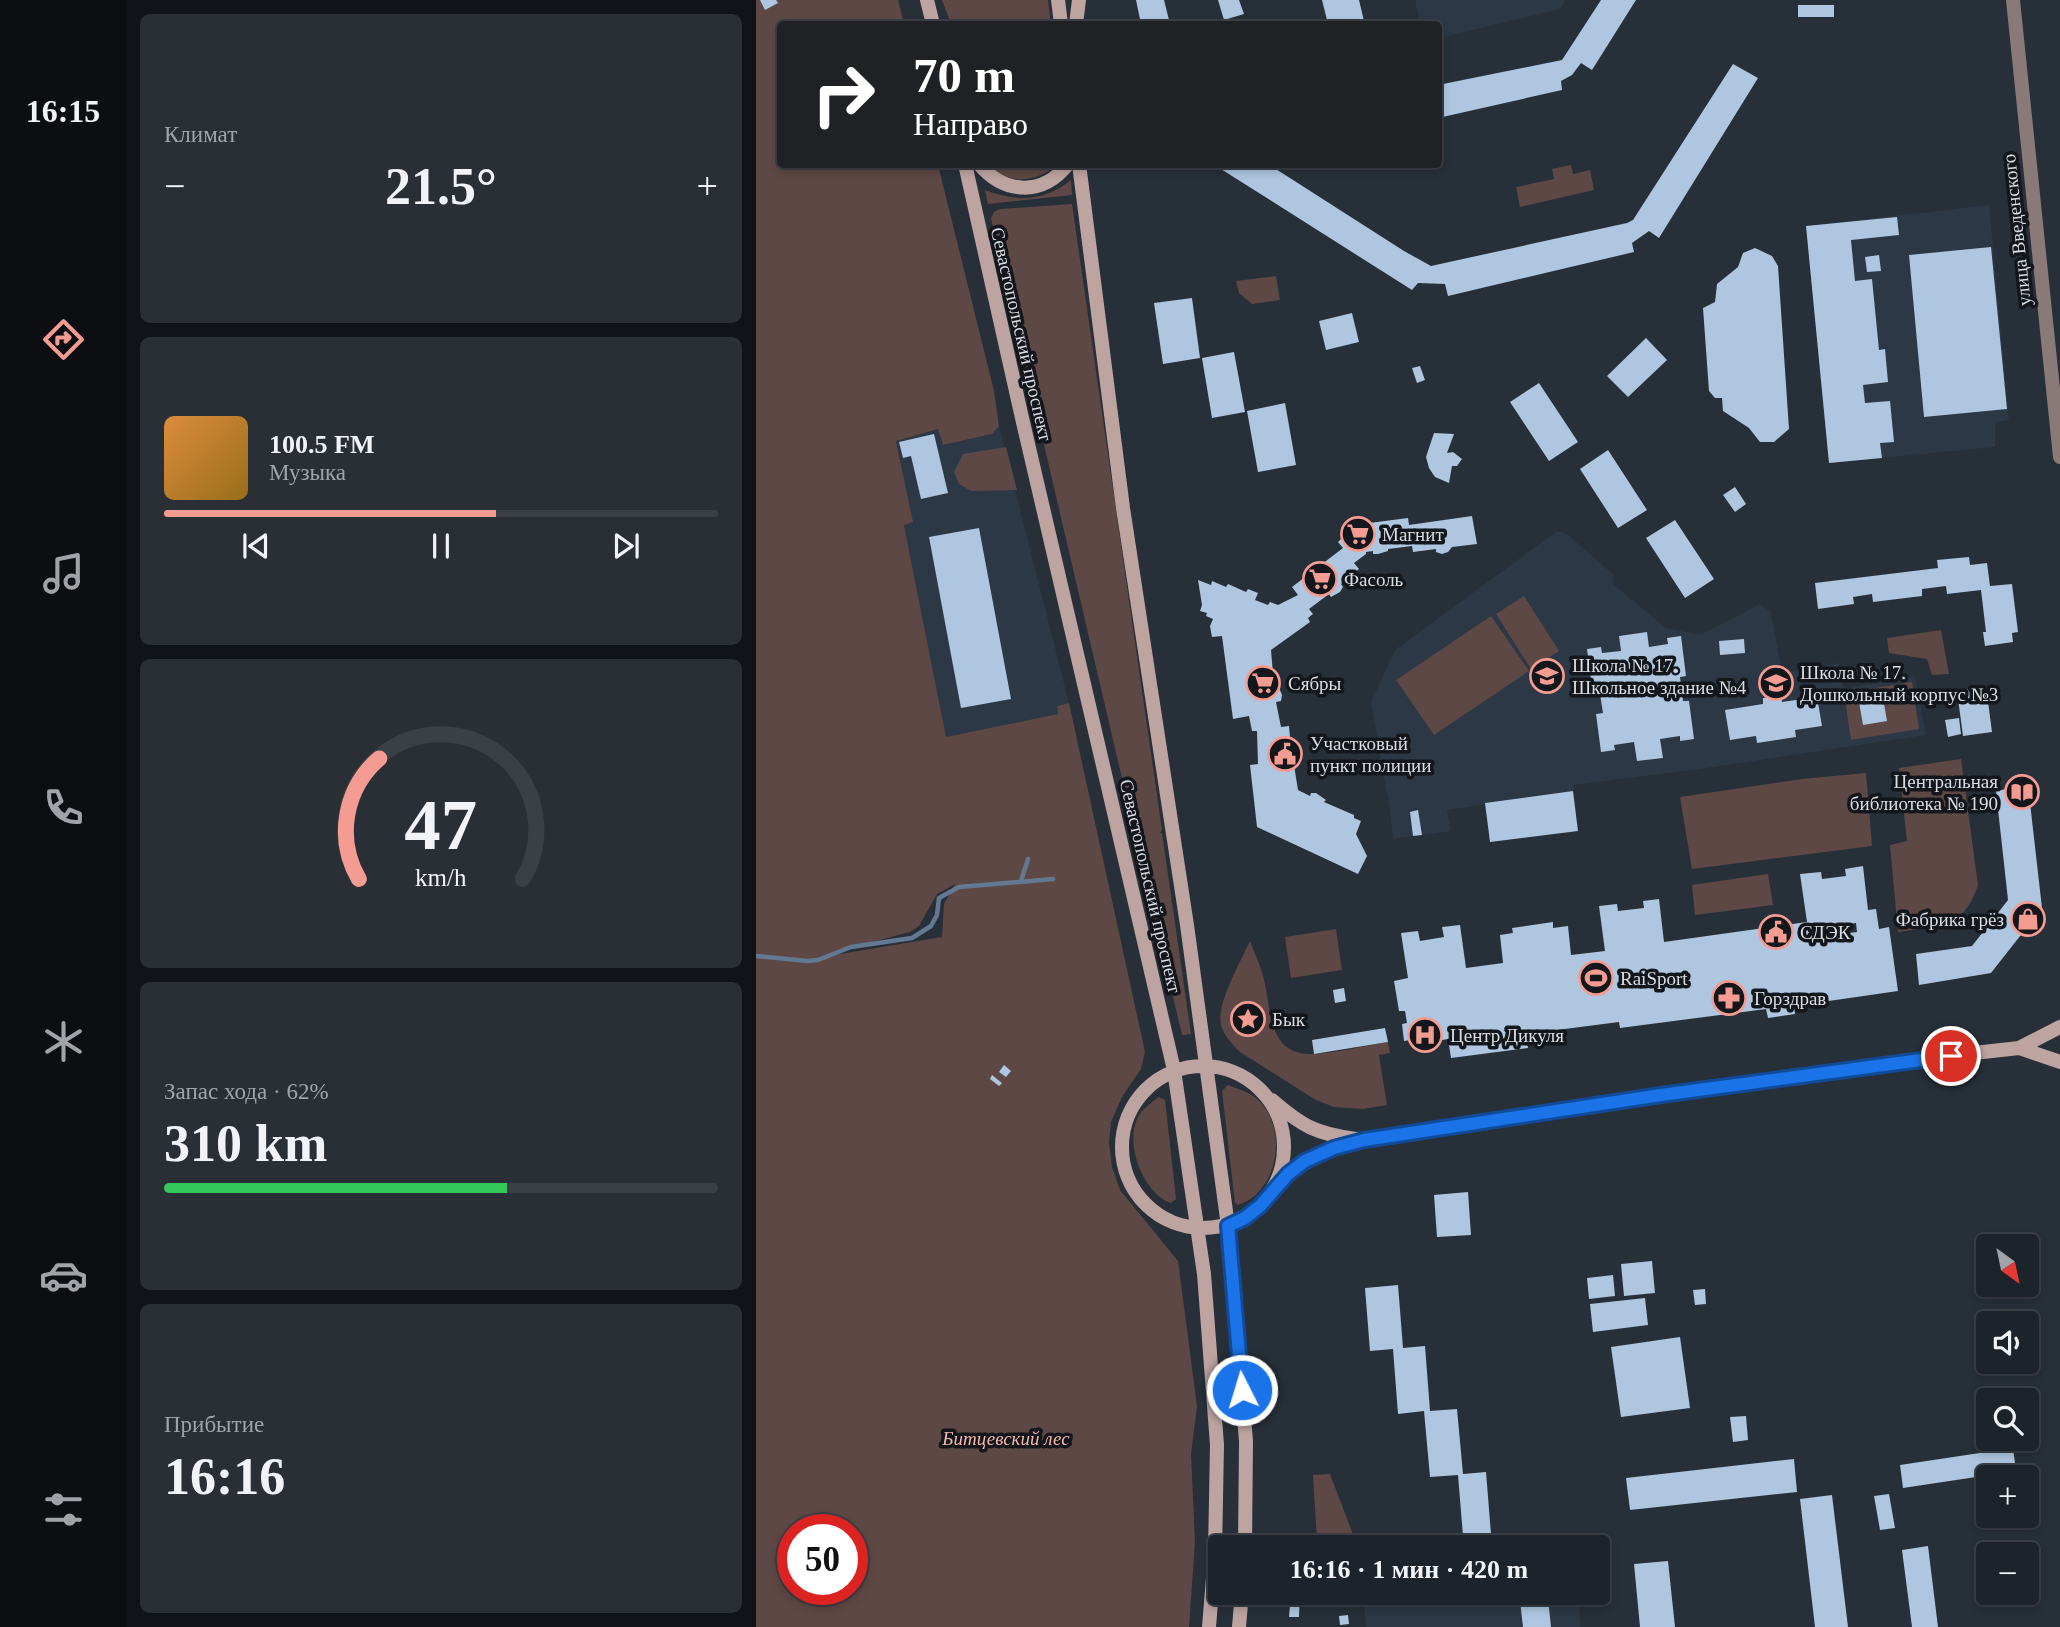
<!DOCTYPE html>
<html lang="ru">
<meta charset="utf-8">
<style>
:root{--surface:#1d232a;--page:#2a2f36;--text:#f1f3f6;--muted:#a0a4a8;--line:#3b4047;--accent:#f59c92}
body{margin:0;font-family:Georgia,serif;background:var(--page);color:var(--text);height:100vh;display:flex;flex-direction:column;font-size:26px;white-space:nowrap}
*{box-sizing:border-box;margin:0}
p{font-size:23px;color:var(--muted)}
.icon{flex:none;width:38px;height:38px;fill:none;stroke:currentColor;stroke-width:2;stroke-linecap:round;stroke-linejoin:round}
.map{position:relative;flex:1;overflow:hidden}
.details{display:flex;flex-direction:column;gap:14px;padding:14px;background:#101317;width:630px}
.details>*{flex:none}
.hud{position:absolute;left:21px;top:21px;width:665px;height:147px;border-radius:7px;box-shadow:0 4px 10px #0003,0 0 0 2px var(--line);background:#202124;color:#fff;overflow:hidden}
.needle{width:46px;rotate:147deg}
.buttons{position:absolute;left:1220px;top:1234px;display:grid;gap:14px}
.buttons a{display:grid;place-items:center;width:63px;height:63px;border-radius:7px;background:var(--surface);box-shadow:0 4px 10px #0003,0 0 0 2px var(--line);font-size:35px}
.speed{position:absolute;left:21px;top:1514px;display:flex;gap:14px;font-size:35px;font-weight:700;text-align:center}
.speed>*{display:grid;place-content:center;width:91px;height:91px;border-radius:50%;background:var(--surface);box-shadow:0 4px 10px #0003,0 0 0 2px var(--line);line-height:1}
.speed .limit{border:10px solid #d22;background:#fff;color:#111}
.pin{position:absolute;display:grid;place-items:center;width:60px;height:60px;color:#fff;margin:-30px;border:4px solid #fff;border-radius:50%;box-shadow:0 2px 7px #0007}
.me{position:absolute;width:77px;margin:-38px;rotate:355deg;stroke-linejoin:round;filter:drop-shadow(0 0 5px #0008)}
.turn{display:flex;align-items:center;gap:24px;height:147px;padding:0 21px;font-size:32px}
.turn .icon{width:91px;height:91px;stroke-width:2.5}
.turn b{display:block;font-size:49px;line-height:60px}
.big{font-size:52px;font-weight:700;line-height:1.1}
.details .card{flex:1;display:flex;flex-direction:column;justify-content:center;gap:10px;min-width:0;padding:0 24px;border-radius:10px;background:var(--page)}
.details .dial{align-items:center;gap:0}
.dial svg{height:182px;overflow:visible;fill:none;stroke:var(--line);stroke-width:7;stroke-linecap:round;text-anchor:middle}
.dial text{fill:var(--text);stroke:none}
.song{display:flex;align-items:center;gap:21px}
.cover{width:84px;height:84px;border-radius:10px;background:linear-gradient(135deg,hsl(30 70% 55%),hsl(40 70% 35%))}
.played{height:7px;border-radius:4px;background:linear-gradient(90deg,var(--accent) 60%,var(--line) 60%)}
.keys{display:flex;justify-content:space-around;direction:ltr}
.heat{display:flex;justify-content:space-between;align-items:center;font-size:38px;direction:ltr}
.charge{height:10px;border-radius:5px;background:linear-gradient(90deg,#34c759 62%,var(--line) 0)}
.trip{position:absolute;left:452px;top:1535px;width:402px;height:70px;border-radius:7px;background:var(--surface);box-shadow:0 4px 10px #0003,0 0 0 2px var(--line);font-weight:700;line-height:70px;text-align:center}
main{display:flex;flex:1;min-height:0}
.dock{display:flex;flex-direction:column;width:126px;justify-content:space-around;align-items:center;background:#0c0e11;color:var(--muted)}
.dock .icon{width:49px;height:49px}
.dock .current{color:var(--accent)}
.dock b{font-size:32px;color:var(--text)}
.map>svg:first-child{display:block}
</style>
<main>
<nav class="dock">
<b>16:15</b>
<svg class="icon current" aria-label="directions" viewBox="0 0 24 24"><path d="M12 3l9 9-9 9-9-9zM9 14v-3h6M13 9l2 2-2 2"/></svg>
<svg class="icon" aria-label="music" viewBox="0 0 24 24"><path d="M9 18V5l10-2v13"/><circle cx="6" cy="18" r="3"/><circle cx="16" cy="16" r="3"/></svg>
<svg class="icon" aria-label="phone" viewBox="0 0 24 24"><path d="M5 4h4l2 5-3 2q2 4 5 5l2-3 5 2v4C11 20 4 13 5 4z"/></svg>
<svg class="icon" aria-label="climate" viewBox="0 0 24 24"><path d="M12 3v18M4 7l16 10M4 17L20 7"/></svg>
<svg class="icon" aria-label="car" viewBox="0 0 24 24"><path d="M5 17H2v-5l4-1 3-4h7l3 4 3 1v5h-3M9 17h6M6 11h13"/><circle cx="7" cy="17" r="2"/><circle cx="17" cy="17" r="2"/></svg>
<svg class="icon" aria-label="filters" viewBox="0 0 24 24"><path d="M4 7h16M4 17h16"/><circle cx="9" cy="7" r="2"/><circle cx="15" cy="17" r="2"/></svg>
</nav>
<section class="details">
<div class="card"><p>Климат</p>
<div class="heat"><a>−</a><b class="big">21.5°</b><a>+</a></div>
</div>
<div class="card">
<div class="song"><i class="cover"></i><div><b>100.5 FM</b><p>Музыка</p></div></div>
<div class="played"></div>
<div class="keys"><svg class="icon" aria-label="previous" viewBox="0 0 24 24"><path d="M18 5L8 12l10 7zM5 5v14"/></svg><svg class="icon" aria-label="pause" viewBox="0 0 24 24"><path d="M8 5v14M16 5v14"/></svg><svg class="icon" aria-label="next" viewBox="0 0 24 24"><path d="M6 5l10 7-10 7zM19 5v14"/></svg></div>
</div>
<div class="card dial"><svg viewBox="0 0 100 80">
<path d="M14 69A42 42 0 1 1 86 69"/>
<path d="M14 69A42 42 0 0 1 23 16" stroke="#f59c92"/>
<text x="50" y="56" font-size="32" font-weight="700">47</text>
<text x="50" y="72" font-size="11">km/h</text>
</svg></div>
<div class="card"><p>Запас хода · 62%</p><b class="big">310 km</b><div class="charge"></div></div>
<div class="card"><p>Прибытие</p><b class="big">16:16</b></div>
</section>
<div class="map">
<svg width="1304" height="1627" viewBox="0 0 1304 1627">
<rect width="100%" height="100%" fill="#272f38"/>
<path fill="#2c3846" d="M659,0h151l-6,9 -121,29 -1,-14h-18z
M1233,205l20,215 -14,2v25l-166,16 -23,-237z
M243,426l70,277 -12,3 1,8 -112,24 -42,-214 8,-2 -16,-81 42,-12 6,16 48,-11z
M801,531l10,3 47,41 -1,9 53,44 30,6 8,-1 56,-29 11,8 11,61 56,-10 5,26 72,-13 11,59 -212,32 -140,18 -1,6 -126,19 4,21 -58,8 -3,-29 -19,-108 24,-52z
M607,1593h214l4,34h-215z"/>
<path fill="#5e4845" fill-rule="evenodd" d="M0,0h142l6,24h-124v140l158,1 56,226 5,35 -7,8 -49,11 -5,-16 -42,12 17,81 -9,3 42,212 112,-23 -1,-8 12,-3 76,349 -4,17 -19,28 -11,25 -2,20 3,25 8,23 58,71 19,145 -6,48 4,87 -6,86h-433zM199,884l-11,20 -2,33 -108,18v-3l76,-20 9,-6 18,-32zM37,1530h59v59h-59z
M186,0h106l3,24h-100z
M234,165h66c-18,17 -49,21 -66,0z
M815,165l2,9 17,-4 4,20 -74,17 -4,-20 38,-8 -2,-10z
M315,180l1,15 -84,9 -3,-14c32,12 58,12 86,-10z
M316,204l90,626 -2,3h2l29,201 -9,1 -191,-817 3,-6 6,-3z
M520,276l4,24 -28,4 -13,-11 -3,-12z
M250,447l11,43 -46,1 -12,-7 -5,-12 9,-18z
M768,596l35,55 -28,18 -35,-55z
M735,616l38,55 -95,64 -38,-55z
M1185,630l8,44 -17,1 -5,-16 -38,-6 -2,-15z
M1156,682l7,47 -68,11 -7,-47z
M1205,759l17,126c-15,45 -39,41 -80,47l-8,-87 17,-4 -8,-73z
M1110,773l6,73 -180,23 -12,-72 122,-18z
M1012,874l5,31 -78,10 -3,-30z
M580,929l6,41 -51,8 -6,-41z
M494,941c4,11 10,23 13,35 9,31 3,79 49,78 25,-1 51,-8 76,-12l2,11 -11,2 8,50 -24,4 -29,-2 -18,-7 -76,-48c-8,-8 -16,-16 -19,-27 -5,-21 20,-64 29,-84z
M472,1085c10,4 21,7 29,14 32,28 22,93 -19,106l-3,-2 -13,-112z
M403,1097l6,3 11,99 -5,4c-28,-10 -47,-60 -33,-86 4,-8 14,-15 21,-20z
M574,1474l24,63 -37,4 -4,-66z"/>
<g fill="none" stroke-linecap="round" stroke-linejoin="round">
<path stroke="#637991" stroke-width="4.5" d="M265,881l7,-22
M0,956l51,5 11,-1 33,-13 61,-9 19,-12 6,-11 2,-17 20,-11 94,-8"/>
</g>
<path fill="#aec6e0" fill-rule="evenodd" d="M4,0h16l2,3 -13,7z
M380,0h28l6,24h-29z
M462,0h21l5,14 -20,6z
M566,0h37l5,21 -13,3h-23z
M845,0h35l-44,70 -11,-7 -9,12 -11,6 1,9 -124,28v-33l124,-25z
M1042,5h36v12h-36z
M977,64l25,14 -99,160 -10,-7 -17,12 2,9 -186,44 -3,-12 -27,-1 -6,7 -199,-126h55l136,87 27,15 196,-43 6,-3z
M1141,217l2,18 -48,5 4,41 17,-2 7,71 6,-1 3,33 -25,3 2,18 25,-2 4,41 -14,1 2,15 -53,5 -23,-237z
M1235,247l16,162 -83,8 -15,-162z
M999,248l17,8 6,10 11,163 -15,13h-14l-11,-14 -26,-17 -1,-13h-7l-6,-7 -6,-83 12,-6 2,-18 21,-17 5,-14z
M1123,255l2,16 -14,1 -2,-15z
M436,298l8,60 -37,6 -9,-61z
M596,313l7,29 -33,8 -7,-29z
M890,338l21,22 -39,37 -21,-21z
M478,352l11,60 -33,6 -10,-60z
M664,366l5,14 -8,3 -5,-15z
M783,383l39,59 -29,19 -39,-59z
M529,403l11,62 -38,7 -11,-61z
M678,433l20,1 -7,19 6,-1 9,7 -5,7h-5l-3,17 -14,-6 -6,-9 -3,-11z
M178,434l14,59 -27,6 -10,-43 -8,2 -4,-16z
M852,450l39,60 -29,18 -38,-59z
M979,487l11,17 -11,8 -12,-17z
M716,516l5,28 -25,3 -4,5 -6,2 -6,-2v-3l-23,3 -1,-6 -24,3v2l-10,3h-5v-3l-7,1v2l-12,9 5,6 -18,15 2,3 -3,5 -9,5 -2,-3 -20,15 4,5 -5,4 2,4 -39,28 3,36 4,-1 4,10 -1,6 -5,1 5,25 8,-1 2,22 5,5v11l-2,1 4,25 12,6 1,-3h5l10,7 -2,2 30,13v3l7,3 -5,13 11,22 -9,18 -101,-47 -7,-62 8,-1 -1,-33h-5l-3,-15 -16,3 -11,-83 -10,1 -2,-11 3,-7 -7,-3 1,-3 -7,-2 2,-6 -4,-25 13,5 1,-4 14,6 2,-3 18,8 2,-3 10,4 -3,7 13,5 2,-3 8,3 20,-10 -6,-8 51,-39 -5,-6 5,-5 -1,-3 12,-9 54,-7 1,7z
M919,520l39,59 -29,19 -39,-60z
M223,528l32,171 -50,9 -32,-171z
M1213,557l1,8 17,-2 3,23 22,-2 6,48 -6,1 1,9 -28,4 -2,-14h3l-5,-42 -34,4 -1,-8 -24,3v7l-49,6 -1,-8 -19,3 1,7 -36,5 -3,-26 123,-15 -1,-8z
M891,632l2,15 19,-3 -1,-6 14,-2 5,40 -6,1 3,24h6l5,38 -14,2v-5l-20,3 3,19 -26,3 -3,-19 -20,3 1,5 -14,2 -5,-38 7,-1 -4,-25 -7,1 -5,-40 14,-2 1,6 19,-2 -2,-15z
M988,639l1,14 -25,2 -1,-14z
M1230,686l6,46 -29,4 -6,-45z
M1025,695l1,7 35,-5 5,29 -27,4 1,7 -39,6 -1,-7 -26,4 -5,-30 38,-6v-6z
M1127,698l4,23 -24,4 -4,-23z
M1203,718l2,16 -13,3 -3,-17z
M1272,785l14,123 -51,65 -72,12 -3,-31 56,-8 36,-46 -12,-109z
M817,791l5,40 -88,11 -5,-39z
M662,810l4,25 -9,1 -3,-24z
M1107,866l5,44 8,-1 3,20 10,-2 9,64 -104,15 1,8 -27,4 -2,-9 -146,19 -1,-6 -93,12 2,14 -77,10 -3,-19 -11,2 -1,-5 -32,5 -2,-17 5,-1 -2,-12h-6l-5,-30 14,-3 -7,-45 17,-2 2,10 24,-4 -2,-10 18,-2 6,43 37,-5 -3,-28 13,-2 -1,-5 41,-6v6l15,-2 3,29 34,-4 -6,-45 18,-2 1,7 26,-3 -1,-7 16,-2 5,43 143,-20 -7,-48 21,-2 1,7 24,-3 -1,-7zM1100,923l1,9 -31,4 -1,-9z
M588,988l2,13 -11,2 -2,-13z
M629,1028l3,14 -74,12 -2,-14z
M248,1065l7,6 -5,6 -7,-5z
M236,1075l10,8 -3,3 -9,-7z
M712,1192l3,43 -34,2 -3,-42z
M896,1261l3,32 -31,3 -3,-32z
M857,1275l2,21 -26,3 -2,-21z
M642,1285l5,63 22,-2 5,65 27,-2 6,65 23,-2 5,62 -28,2 -5,-61 -28,2 -6,-66 -26,3 -5,-65 -23,2 -5,-63z
M949,1289l1,15 -11,1 -2,-15z
M889,1298l3,27 -55,7 -3,-28z
M924,1337l10,71 -69,9 -10,-70z
M990,1416l2,24 -15,2 -3,-25z
M1257,1448l3,23 -113,17 -3,-23z
M1038,1459l3,33 -167,18 -4,-32z
M1133,1494l6,34 -15,2 -6,-34z
M1076,1495l16,132h-33l-15,-128z
M1172,1546l10,81h-26l-10,-77z
M912,1561l7,66h-35l-6,-63z
M535,1592h9l-1,25h-10z
M763,1592h37v6l-8,1 3,28h-28z
M592,1615l1,9 -9,1 -1,-9z"/>
<g fill="none" stroke-linecap="round" stroke-linejoin="round">
<path stroke="#8a7a77" stroke-width="14" d="M1257,0l47,457"/>
<path stroke="#bea4a1" stroke-width="14" d="M171,0l6,24
M302,0l3,24
M320,24l3,-24
M209,164l57,254 152,652 30,204 13,171 -2,108 -6,74
M223,164c26,31 64,32 89,0
M323,164l44,344 64,417 41,301 18,215 -1,106
M1263,1048l41,14
M366 1147a81 81 0 1 1 162 0a81 81 0 1 1-162 0Z
M516,1100c30,26 44,34 84,39
M515,1191c29,-30 53,-40 93,-51l297,-45 250,-35 108,-12 41,-21
M483,1627l3,-35"/>
</g>
<g fill="none" stroke-linecap="round" stroke-linejoin="round">
<g stroke="#114b97" stroke-width="18">
<path id="route" d="M486,1390l-14,-164 17,-8 15,-12 28,-32 17,-13 29,-13 30,-8 297,-45 290,-39"/>
</g>
<use href="#route" stroke="#1a73e8" stroke-width="12"/>
</g>
<defs>
<g id="supermarket-ring" transform="scale(1.75)"><circle r="9.5" fill="#13161b" stroke="#f59c92" stroke-width="1.5"/><path d="M-6-5.5h2.5l.6 2H6L4.5 2H-2.5L-4.4-4H-6ZM-1.5 3.2a1.3 1.3 0 1 0 .1 0ZM3 3.2a1.3 1.3 0 1 0 .1 0Z" fill="#f59c92"/></g>
<g id="school-ring" transform="scale(1.75)"><circle r="9.5" fill="#13161b" stroke="#f59c92" stroke-width="1.5"/><path d="M0-5L7-2L0 1L-7-2ZM-4 1L0 2.5L4 1V4Q0 6-4 4Z" fill="#f59c92"/></g>
<g id="civic-ring" transform="scale(1.75)"><circle r="9.5" fill="#13161b" stroke="#f59c92" stroke-width="1.5"/><path d="M-.6-6.5H3V-4.5H.6V-3L4-1V1h2V6H-6V1h2V-1L-.6-3ZM-1.2 2.5V6h2.4V2.5Z" fill="#f59c92"/></g>
<g id="library-ring" transform="scale(1.75)"><circle r="9.5" fill="#13161b" stroke="#f59c92" stroke-width="1.5"/><path d="M-6-4Q-3-5.5-.7-3.5V5Q-3 3-6 4ZM6-4Q3-5.5 .7-3.5V5Q3 3 6 4Z" fill="#f59c92"/></g>
<g id="shop-ring" transform="scale(1.75)"><circle r="9.5" fill="#13161b" stroke="#f59c92" stroke-width="1.5"/><path d="M-5-2.5h2.3a2.7 3.5 0 0 1 5.4 0H5L5.5 6h-11ZM-1.5-2.5h3a1.5 2.3 0 0 0-3 0Z" fill="#f59c92"/></g>
<g id="stadium-ring" transform="scale(1.75)"><circle r="9.5" fill="#13161b" stroke="#f59c92" stroke-width="1.5"/><path d="M0-5a6.5 5 0 1 0 0 10a6.5 5 0 1 0 0-10ZM-3.5-1.8h7v3.6h-7Z" fill="#f59c92"/></g>
<g id="pharmacy-ring" transform="scale(1.75)"><circle r="9.5" fill="#13161b" stroke="#f59c92" stroke-width="1.5"/><path d="M-2-6h4v4h4v4h-4v4h-4v-4h-4v-4h4Z" fill="#f59c92"/></g>
<g id="sight-ring" transform="scale(1.75)"><circle r="9.5" fill="#13161b" stroke="#f59c92" stroke-width="1.5"/><path d="M0-6L1.8-2.2L6-1.7L2.9 1.2L3.7 5.4L0 3.3L-3.7 5.4L-2.9 1.2L-6-1.7L-1.8-2.2Z" fill="#f59c92"/></g>
<g id="hospital-ring" transform="scale(1.75)"><circle r="9.5" fill="#13161b" stroke="#f59c92" stroke-width="1.5"/><path d="M-5-5h3v3.5h4V-5h3V5h-3V1.5h-4V5h-3Z" fill="#f59c92"/></g>
</defs>
<g fill-rule="evenodd">
<use href="#supermarket-ring" x="602" y="534"/>
<use href="#supermarket-ring" x="564" y="579"/>
<use href="#school-ring" x="791" y="676"/>
<use href="#supermarket-ring" x="507" y="683"/>
<use href="#school-ring" x="1020" y="683"/>
<use href="#civic-ring" x="529" y="754"/>
<use href="#library-ring" x="1266" y="792"/>
<use href="#shop-ring" x="1272" y="919"/>
<use href="#civic-ring" x="1020" y="932"/>
<use href="#stadium-ring" x="840" y="978"/>
<use href="#pharmacy-ring" x="973" y="998"/>
<use href="#sight-ring" x="492" y="1019"/>
<use href="#hospital-ring" x="669" y="1035"/>
</g>
<g text-anchor="middle" stroke-width="7" stroke-linejoin="round" paint-order="stroke">
<g font-size="19" fill="#d9dee4" stroke="#13161b">
<text transform="translate(1260 230) rotate(-96)" y="7">улица Введенского</text>
<text transform="translate(266 334) rotate(77)" y="7">Севастопольский проспект</text>
<text transform="translate(395 886) rotate(77)" y="7">Севастопольский проспект</text>
</g>
<g font-size="19" fill="#d9dee4" stroke="#13161b" text-anchor="start">
<text x="626" y="541">Магнит</text>
<text x="588" y="586">Фасоль</text>
<text x="816" y="672">Школа № 17.<tspan x="816" dy="22">Школьное здание №4</tspan></text>
<text x="1044" y="679">Школа № 17.<tspan x="1044" dy="22">Дошкольный корпус №3</tspan></text>
<text x="532" y="690">Сябры</text>
<text x="554" y="750">Участковый<tspan x="554" dy="22">пункт полиции</tspan></text>
<text x="1242" y="788" text-anchor="end">Центральная<tspan x="1242" dy="22">библиотека № 190</tspan></text>
<text x="1248" y="926" text-anchor="end">Фабрика грёз</text>
<text x="1044" y="939">СДЭК</text>
<text x="864" y="985">RaiSport</text>
<text x="998" y="1005">Горздрав</text>
<text x="516" y="1026">Бык</text>
<text x="694" y="1042">Центр Дикуля</text>
</g>
<g font-size="19" font-style="italic" fill="#f5b6ae" stroke="#13161b">
<text x="250" y="1445">Битцевский лес</text>
</g>
</g>
</svg>
<div class="buttons">
<a><svg class="needle" viewBox="-14 -14 28 28"><path d="M0-13l5 13h-10z" fill="#e53935"/><path d="M0 13l5-13h-10z" fill="#a0a4a8"/></svg></a>
<a><svg class="icon" aria-label="sound" viewBox="0 0 24 24"><path d="M4 9h4l5-4v14l-5-4H4zM17 9q2 3 0 6"/></svg></a>
<a><svg class="icon" aria-label="search" viewBox="0 0 24 24"><circle cx="10" cy="10" r="6"/><path d="M15 15l6 6"/></svg></a>
<a>+</a>
<a>−</a>
</div>
<div class="speed"><div class="limit">50</div></div>
<div class="pin" style="left:1195px;top:1056px;background:#d93025"><svg class="icon" aria-label="arrive" viewBox="0 0 24 24"><path d="M6 21V4h12l-3 4 3 4H6"/></svg></div>
<svg class="me" style="left:486px;top:1390px" viewBox="-20 -20 40 40"><circle r="17" fill="#1a73e8" stroke="#fff" stroke-width="3"/><path d="M0-11L8 9 0 5-8 9z" fill="#fff"/></svg>
<div class="trip">16:16 · 1 мин · 420 m</div>
<div class="hud">
<div class="turn"><svg class="icon" aria-label="right" viewBox="0 0 24 24"><path d="M7 20v-9h11M14 6l5 5-5 5"/></svg><div><b>70 m</b>Направо</div></div>
</div>
</div>
</main>
